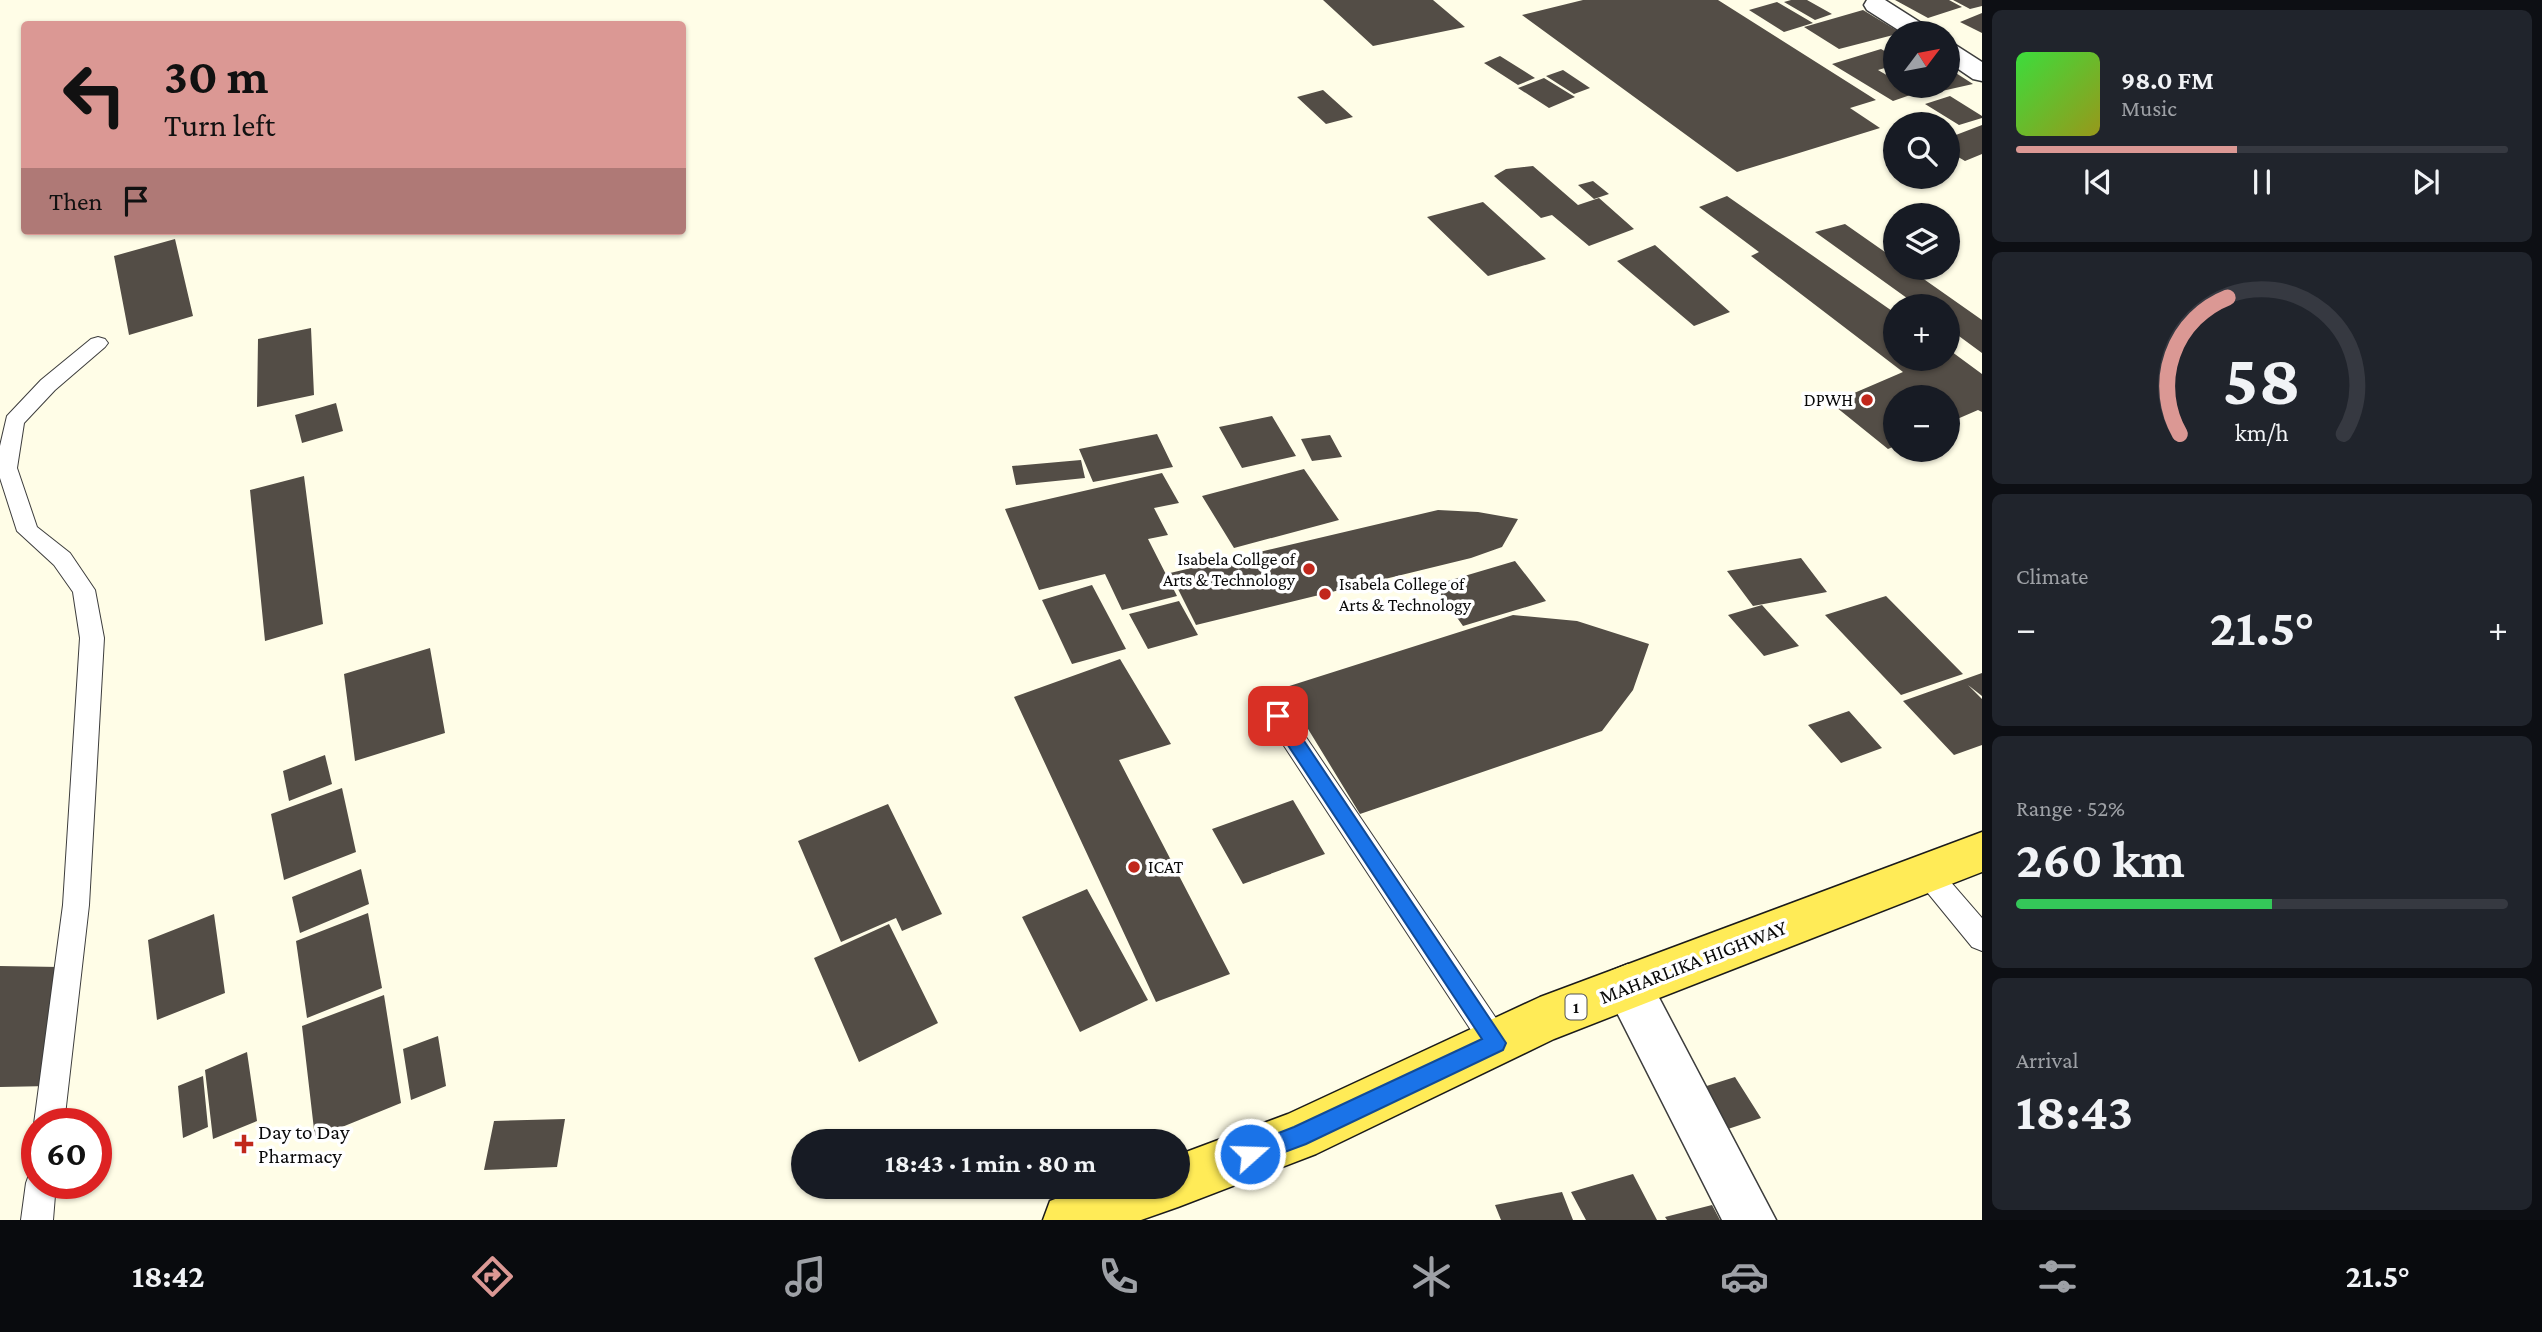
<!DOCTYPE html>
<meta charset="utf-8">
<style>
:root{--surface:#171b24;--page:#20242c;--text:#f1f3f6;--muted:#9ea1a6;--line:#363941;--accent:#db9894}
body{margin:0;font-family:"Crimson Pro",serif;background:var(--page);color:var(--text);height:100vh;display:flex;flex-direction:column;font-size:26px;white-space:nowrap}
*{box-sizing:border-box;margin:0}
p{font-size:23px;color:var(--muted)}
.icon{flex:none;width:38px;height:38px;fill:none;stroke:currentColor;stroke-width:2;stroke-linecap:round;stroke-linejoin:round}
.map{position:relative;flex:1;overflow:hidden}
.drawer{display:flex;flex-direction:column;gap:10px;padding:10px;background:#0d0f14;width:560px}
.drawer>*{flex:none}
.banner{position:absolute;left:21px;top:21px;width:665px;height:214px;border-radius:7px;box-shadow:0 2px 5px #0004;background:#db9894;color:#111;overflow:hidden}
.needle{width:46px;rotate:58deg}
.fabs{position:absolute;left:1883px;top:21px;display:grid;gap:14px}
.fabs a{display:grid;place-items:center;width:77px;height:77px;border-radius:50%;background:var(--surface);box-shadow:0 2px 5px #0004;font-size:35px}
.speed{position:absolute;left:21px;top:1108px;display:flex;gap:14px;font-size:35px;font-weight:700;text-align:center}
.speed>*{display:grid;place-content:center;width:91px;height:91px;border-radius:50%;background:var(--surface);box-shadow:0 2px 5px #0004;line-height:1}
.speed .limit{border:10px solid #d22;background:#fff;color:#111}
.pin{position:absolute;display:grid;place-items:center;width:60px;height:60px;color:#fff;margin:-30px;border-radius:14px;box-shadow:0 4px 10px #0006}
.me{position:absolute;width:77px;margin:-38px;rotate:70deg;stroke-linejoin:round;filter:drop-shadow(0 0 5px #0008)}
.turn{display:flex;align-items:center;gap:24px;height:147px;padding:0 28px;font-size:32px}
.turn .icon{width:91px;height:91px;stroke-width:2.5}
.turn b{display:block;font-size:49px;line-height:60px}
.then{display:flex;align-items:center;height:66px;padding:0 28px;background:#0003;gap:14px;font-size:26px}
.big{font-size:52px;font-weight:700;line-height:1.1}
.drawer .widget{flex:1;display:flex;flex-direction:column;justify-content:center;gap:10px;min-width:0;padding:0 24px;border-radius:10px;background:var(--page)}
.drawer .dial{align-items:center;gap:0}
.dial svg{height:182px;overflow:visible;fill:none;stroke:var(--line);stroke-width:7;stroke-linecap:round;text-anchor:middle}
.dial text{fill:var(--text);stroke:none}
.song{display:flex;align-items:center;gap:21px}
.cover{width:84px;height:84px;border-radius:10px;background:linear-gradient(135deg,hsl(120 70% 55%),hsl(60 70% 35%))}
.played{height:7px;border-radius:4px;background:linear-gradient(90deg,var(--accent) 45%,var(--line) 45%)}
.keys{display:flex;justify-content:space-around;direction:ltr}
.heat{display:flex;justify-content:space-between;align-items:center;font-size:38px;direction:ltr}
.charge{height:10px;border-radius:5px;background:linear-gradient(90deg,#34c759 52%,var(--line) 0)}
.trip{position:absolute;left:791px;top:1129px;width:399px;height:70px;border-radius:35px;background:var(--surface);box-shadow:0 2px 5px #0004;font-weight:700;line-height:70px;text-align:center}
.dock{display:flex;height:112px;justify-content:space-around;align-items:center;background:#090b0e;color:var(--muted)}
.dock .icon{width:49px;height:49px}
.dock .current{color:var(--accent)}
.dock b{font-size:32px;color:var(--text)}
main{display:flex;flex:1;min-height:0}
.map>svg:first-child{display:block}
</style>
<main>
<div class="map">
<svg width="1982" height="1220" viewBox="0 0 1982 1220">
<rect width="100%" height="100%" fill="#fffde7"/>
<path fill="#534d46" d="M1323,0h110l32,27 -92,19z
M1583,0h135l158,100 -26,8 30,20 -143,44 -215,-157z
M1791,0h16l25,14 -17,6 -31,-18z
M1895,0h54l13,7 -34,11z
M1953,0h29v6l-12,3z
M1777,2l36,21 -29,9 -35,-22z
M1863,10l38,23 -62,16 -35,-22z
M1982,13v20l-22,-11z
M1881,49l14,8v8l-17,5 17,10v6h9l12,7 -23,8 -61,-37z
M1500,56l35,22 -17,7 -34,-22z
M1948,68l25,16 -49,11 -14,-9h38z
M1563,70l27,18 -16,6 -28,-18z
M1544,78l31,19 -26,11 -31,-20z
M1323,90l30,27 -27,7 -29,-27z
M1950,96l32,20v2l-23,7 -34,-21z
M1982,125v29l-17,7 -17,-10v-13z
M1533,166l45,39 21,-7 35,31 -45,17 -37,-31 -11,3 -47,-42 12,-7z
M1593,181l16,13 -15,5 -16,-14z
M1727,196l168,117v46h53v-10l34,25v38l-4,-2 -30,13v-26h-53v49l-7,3 -57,-46 72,-31 -152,-116 8,-4 -60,-45z
M1483,202l63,57 -58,17 -61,-59z
M1845,224l50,35v9h13l74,52v33l-34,-25v-22h-30l-103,-74z
M175,239l18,77 -64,19 -15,-79z
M1655,245l75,67 -36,14 -77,-65z
M311,328l3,67 -57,12 1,-68z
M336,403l7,28 -41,12 -7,-28z
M1272,416l24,40 -54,12 -23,-41z
M1157,434l16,33 -80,15 -14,-33z
M1330,435l12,22 -30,4 -11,-22z
M1081,460l4,18 -69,7 -4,-19z
M1304,469l35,51 -105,28 -32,-52z
M1162,473l17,30 -25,5 14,27 -20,4 29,57 -55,14 -17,-36 -66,16 -34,-81z
M304,476l19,148 -58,17 -15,-151z
M1438,510l40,2 40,7 -16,28 -31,11 -275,67 -26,-52z
M1801,558l26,34 -74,14 -26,-35z
M1515,561l31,40 -83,25 -29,-41z
M1092,585l34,64 -54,15 -30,-64z
M1886,596l77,78 -62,21 -76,-80z
M1179,601l19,34 -50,14 -19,-35z
M1762,605l37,41 -35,10 -36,-41z
M1513,615l64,6 72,23 -16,46 -31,41 -242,83 -77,-126z
M430,648l15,85 -90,28 -11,-87z
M1120,659l51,85 -52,16 111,214 -74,28 -142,-305z
M1982,673v23l-14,-11 14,14v46l-28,10 -51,-54z
M1849,711l33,37 -41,15 -33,-38z
M325,755l7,29 -43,17 -6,-30z
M342,788l14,64 -72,28 -13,-66z
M1293,800l32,54 -82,30 -31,-55z
M888,804l54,110 -40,17 -6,-13 -55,24 -43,-101z
M361,869l8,35 -69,29 -8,-36z
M1087,889l61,111 -68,32 -58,-115z
M368,913l14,75 -75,30 -11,-77z
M214,914l11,79 -68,27 -9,-80z
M889,924l49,99 -79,39 -45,-104z
M0,966l59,1 -9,119 -50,1z
M384,995l17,108 -86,35 -13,-112z
M438,1036l8,50 -35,14 -8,-51z
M247,1052l10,69 -44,18 -8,-69z
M203,1076l5,51 -25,11 -5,-52z
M1735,1077l26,41 -42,14 -25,-42z
M565,1119l-8,48 -73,3 10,-49z
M1633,1174l24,46h-71l-15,-28z
M1562,1192l11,28h-72l-6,-15z
M1712,1205l8,15h-53l-2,-3z"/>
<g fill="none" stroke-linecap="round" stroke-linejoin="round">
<g stroke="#3d3d3d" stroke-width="2">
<path id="lane" d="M98,337l7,2 3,4 -3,4 -50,43 -31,33 -7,45 20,59 33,26 25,37 9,48 -15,267 -25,219h-27v6l-3,-6 29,-219 17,-267 -7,-46 -19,-27 -37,-34 -17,-53v-32l7,-30 34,-36 50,-41z
M1278,706l9,3 219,324 4,10 -4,10 -10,4 -10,-4 -217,-330 -3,-7 3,-7z
M1927,861l9,4 46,53v33l-10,-4 -54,-66 -4,-8 4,-8z
M37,1169v14h19l-3,37h-32l5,-37 4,-11z"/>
</g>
<g stroke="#3d3d3d" stroke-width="3">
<path id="street" d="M1867,0h18l44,28 4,5h-30l-36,-23 -3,-5z
M1948,43l9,3 25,16v19l-9,-2 -25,-17z
M1628,964l17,7 131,249h-54l-118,-233 7,-16z"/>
</g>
<g stroke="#1b1b1b" stroke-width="3">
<path id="primary" d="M1982,832v40l-428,167 -238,115 -138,53 -37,13h-98l7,-19 39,-15h89v-31l110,-41 252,-117z"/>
</g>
<use href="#lane" fill="#fff" fill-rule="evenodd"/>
<use href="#street" fill="#fff" fill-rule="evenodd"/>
<use href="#primary" fill="#ffeb57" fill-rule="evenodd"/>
</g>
<path fill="#1a73e8" stroke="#114b97" stroke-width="2" d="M1278,708l6,3 222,332 -3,7 -197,94 -56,21 -7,-3 -4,-8 4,-7 51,-20 188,-88 -210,-318 -3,-5 3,-5z"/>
<g fill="#c1281c" stroke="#fff" stroke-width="2.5">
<circle cx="1867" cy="400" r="7"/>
<circle cx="1309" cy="569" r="7"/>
<circle cx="1325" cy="594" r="7"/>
<circle cx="1134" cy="867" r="7"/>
<path d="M240.5 1133.5h7v7h7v7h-7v7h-7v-7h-7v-7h7z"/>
</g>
<g text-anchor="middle" stroke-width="7" stroke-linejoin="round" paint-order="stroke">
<rect fill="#fff" stroke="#545454" stroke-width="2" x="1565.5" y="994.5" width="21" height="25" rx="5"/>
<g font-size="16" font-weight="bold" fill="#0a0a0a">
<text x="1576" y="1013">1</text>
</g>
<g font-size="18" fill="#0a0a0a" stroke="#fff" text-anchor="end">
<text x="1853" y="406">DPWH</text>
<text x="1295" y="565">Isabela Collge of<tspan x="1295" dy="21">Arts &amp; Technology</tspan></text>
<text x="1339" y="590" text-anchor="start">Isabela College of<tspan x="1339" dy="21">Arts &amp; Technology</tspan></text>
<text x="1148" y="873" text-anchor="start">ICAT</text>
</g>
<g font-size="21" fill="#0a0a0a" stroke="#fff">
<text transform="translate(1693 962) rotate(-21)" y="7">MAHARLIKA HIGHWAY</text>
</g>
<g font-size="21" fill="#0a0a0a" stroke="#fff" text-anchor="start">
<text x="258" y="1139">Day to Day<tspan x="258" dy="24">Pharmacy</tspan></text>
</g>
</g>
</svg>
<div class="fabs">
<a><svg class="needle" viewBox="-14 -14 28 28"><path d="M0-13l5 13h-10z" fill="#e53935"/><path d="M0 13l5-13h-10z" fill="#9ea1a6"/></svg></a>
<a><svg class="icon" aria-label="search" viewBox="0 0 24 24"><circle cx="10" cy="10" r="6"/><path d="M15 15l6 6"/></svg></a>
<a><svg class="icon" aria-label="layers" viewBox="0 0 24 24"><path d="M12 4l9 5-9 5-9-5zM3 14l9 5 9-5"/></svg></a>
<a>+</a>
<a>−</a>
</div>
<div class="speed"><div class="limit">60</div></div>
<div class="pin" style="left:1278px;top:716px;background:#d93025"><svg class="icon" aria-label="arrive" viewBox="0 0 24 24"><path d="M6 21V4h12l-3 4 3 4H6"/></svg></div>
<svg class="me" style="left:1250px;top:1154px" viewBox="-20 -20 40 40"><circle r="17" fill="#1a73e8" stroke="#fff" stroke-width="3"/><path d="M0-11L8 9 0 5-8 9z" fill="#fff"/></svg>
<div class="trip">18:43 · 1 min · 80 m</div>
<div class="banner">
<div class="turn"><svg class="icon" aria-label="left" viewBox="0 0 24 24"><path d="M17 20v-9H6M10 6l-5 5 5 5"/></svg><div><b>30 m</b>Turn left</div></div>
<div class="then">Then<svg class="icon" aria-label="arrive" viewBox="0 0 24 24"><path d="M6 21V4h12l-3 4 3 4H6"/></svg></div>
</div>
</div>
<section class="drawer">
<div class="widget">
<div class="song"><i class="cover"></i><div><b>98.0 FM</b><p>Music</p></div></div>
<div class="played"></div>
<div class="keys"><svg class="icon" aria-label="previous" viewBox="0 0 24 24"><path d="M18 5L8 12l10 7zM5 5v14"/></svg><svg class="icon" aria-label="pause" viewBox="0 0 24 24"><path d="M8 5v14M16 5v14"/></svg><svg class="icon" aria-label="next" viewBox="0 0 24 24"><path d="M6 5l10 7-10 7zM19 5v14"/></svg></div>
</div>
<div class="widget dial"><svg viewBox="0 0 100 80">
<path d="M14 69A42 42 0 1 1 86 69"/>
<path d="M14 69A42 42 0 0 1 35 9" stroke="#db9894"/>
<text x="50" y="56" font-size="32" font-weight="700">58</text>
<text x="50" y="72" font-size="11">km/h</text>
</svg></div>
<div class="widget"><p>Climate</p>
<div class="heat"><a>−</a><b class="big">21.5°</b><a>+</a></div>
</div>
<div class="widget"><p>Range · 52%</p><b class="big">260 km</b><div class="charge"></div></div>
<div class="widget"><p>Arrival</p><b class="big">18:43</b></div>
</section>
</main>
<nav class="dock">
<b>18:42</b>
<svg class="icon current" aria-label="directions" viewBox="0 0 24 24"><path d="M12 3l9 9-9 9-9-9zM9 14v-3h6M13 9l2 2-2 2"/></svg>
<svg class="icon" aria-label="music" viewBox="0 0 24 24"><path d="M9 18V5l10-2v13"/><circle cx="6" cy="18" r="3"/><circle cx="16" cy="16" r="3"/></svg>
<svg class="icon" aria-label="phone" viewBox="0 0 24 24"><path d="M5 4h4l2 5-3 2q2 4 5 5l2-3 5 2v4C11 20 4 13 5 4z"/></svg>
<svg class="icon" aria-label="climate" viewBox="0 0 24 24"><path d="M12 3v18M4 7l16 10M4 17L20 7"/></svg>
<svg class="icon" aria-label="car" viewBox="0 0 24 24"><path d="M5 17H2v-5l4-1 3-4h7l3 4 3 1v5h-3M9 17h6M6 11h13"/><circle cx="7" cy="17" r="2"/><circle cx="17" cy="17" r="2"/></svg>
<svg class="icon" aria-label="filters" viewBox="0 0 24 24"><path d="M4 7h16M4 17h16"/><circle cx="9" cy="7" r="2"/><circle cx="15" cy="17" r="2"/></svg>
<b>21.5°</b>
</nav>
